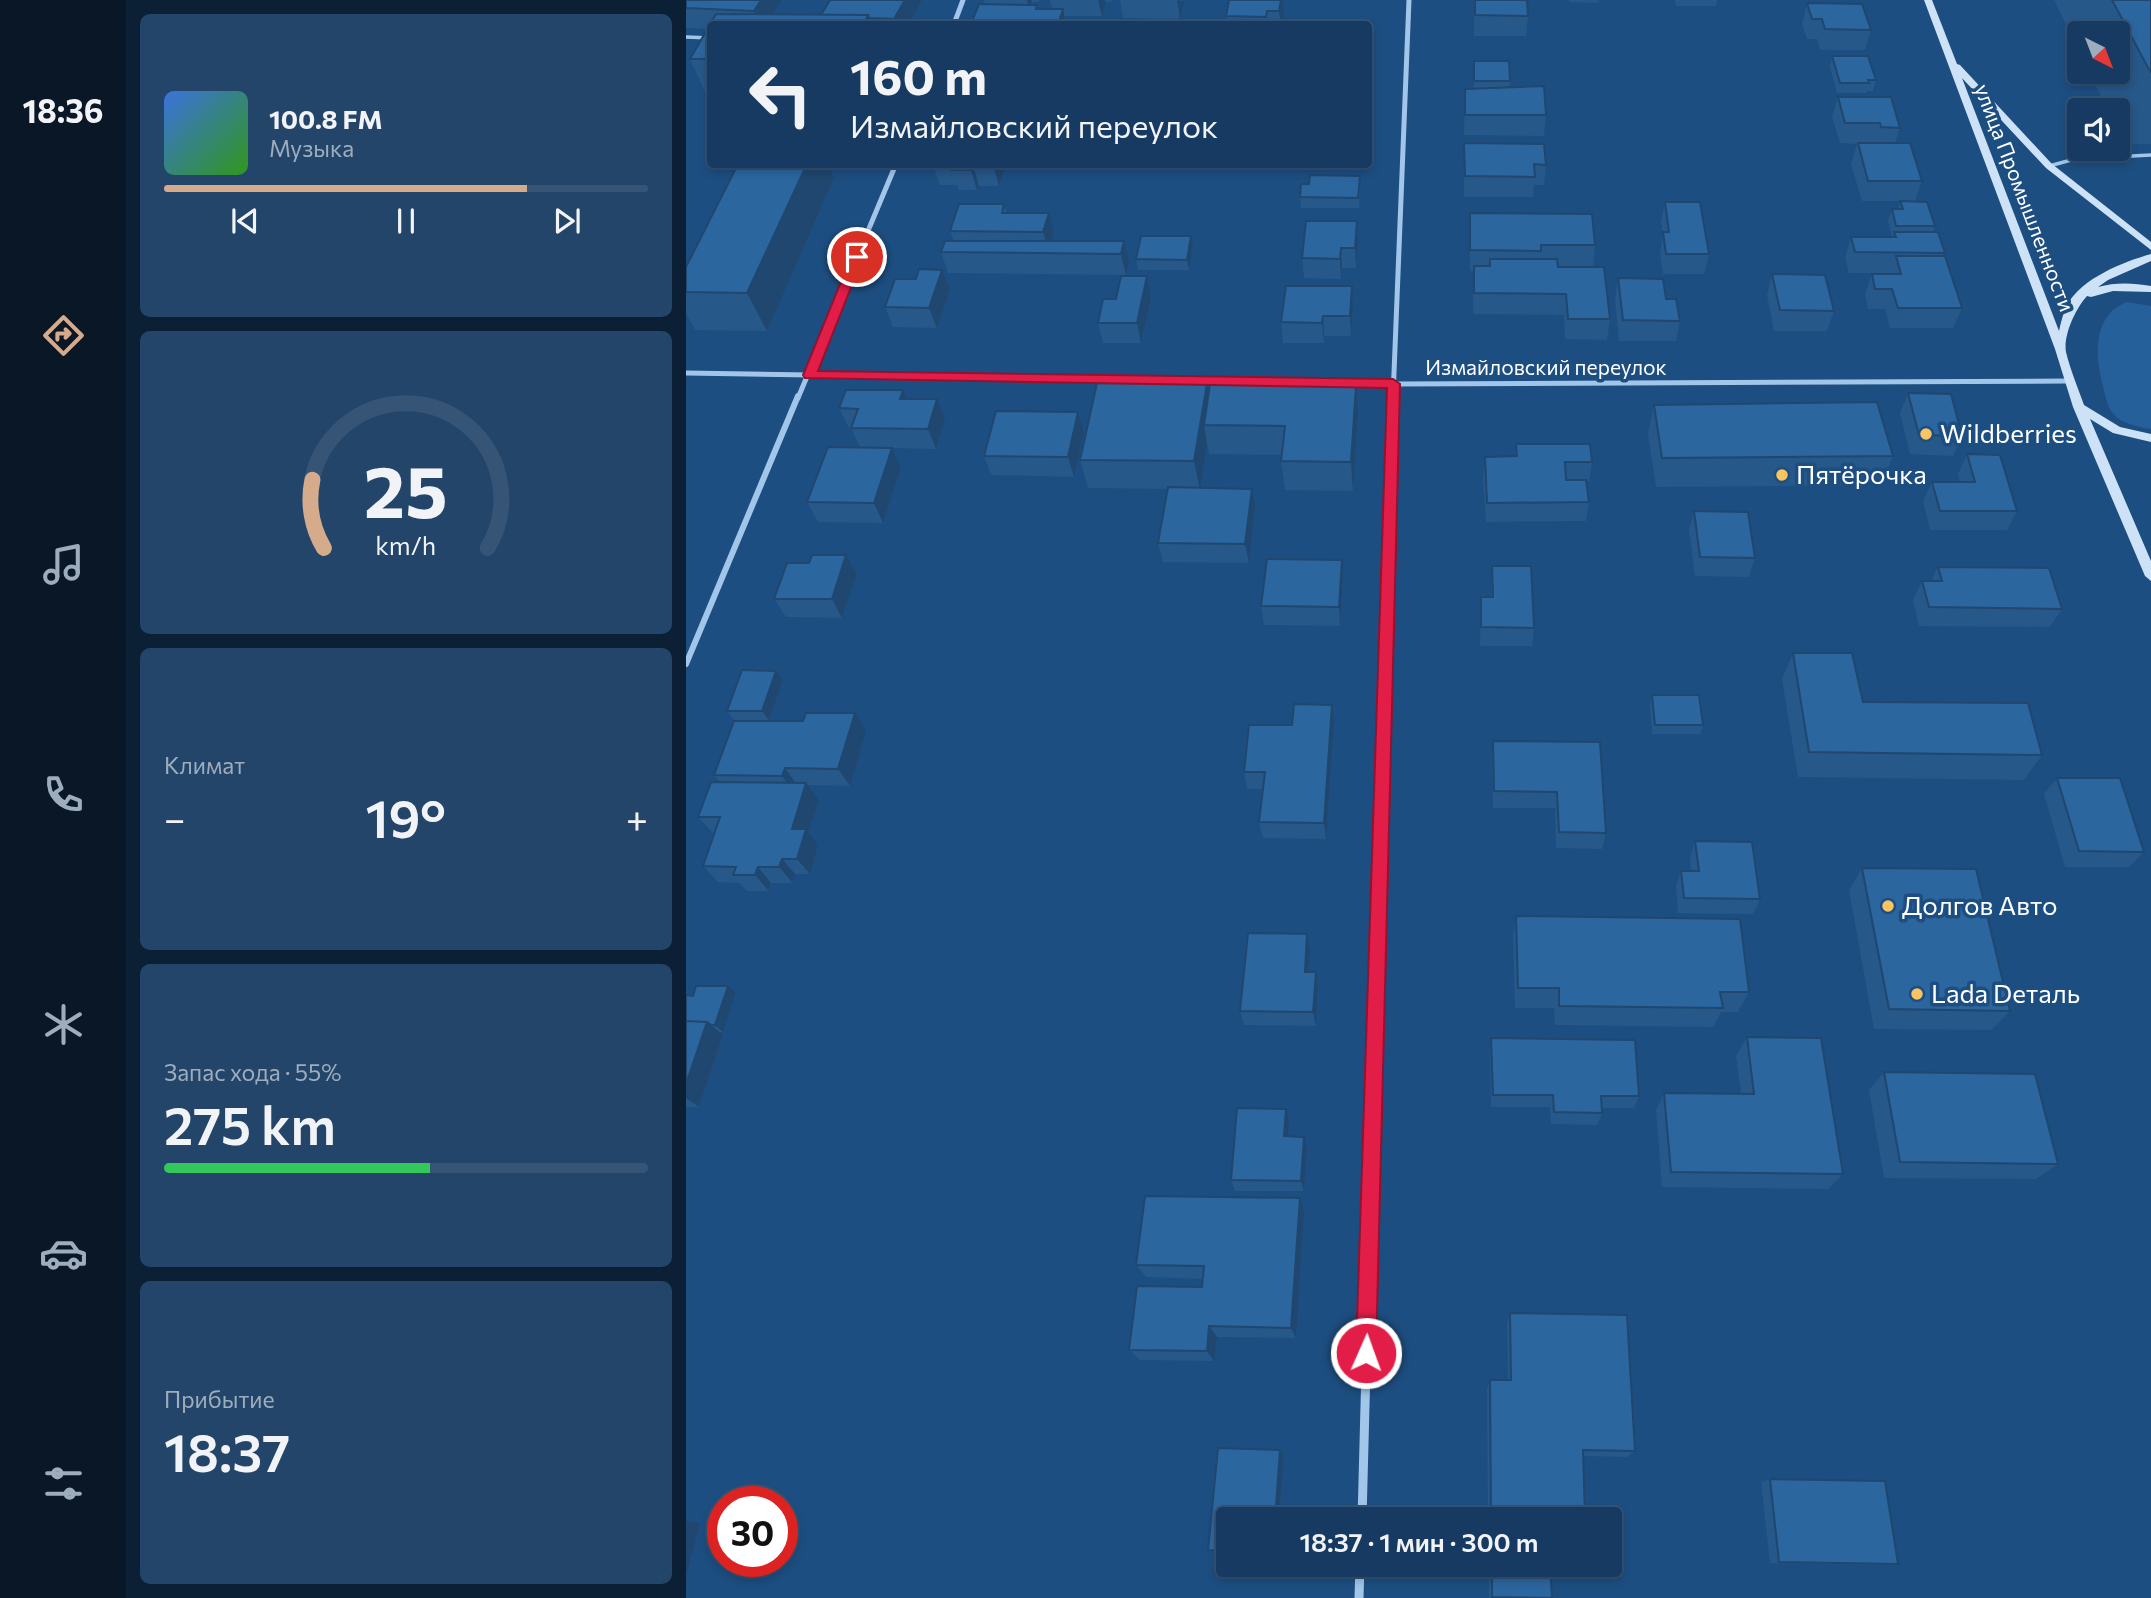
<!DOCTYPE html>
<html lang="ru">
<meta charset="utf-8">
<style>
:root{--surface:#163a61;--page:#23456a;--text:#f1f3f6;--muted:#9eadbd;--line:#355476;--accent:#d6ab8b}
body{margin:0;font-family:Commissioner,sans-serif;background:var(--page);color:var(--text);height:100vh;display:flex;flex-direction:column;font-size:26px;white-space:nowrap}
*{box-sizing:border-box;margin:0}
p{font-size:23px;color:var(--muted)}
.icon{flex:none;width:38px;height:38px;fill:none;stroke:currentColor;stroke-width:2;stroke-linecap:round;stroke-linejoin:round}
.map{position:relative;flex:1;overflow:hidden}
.sheet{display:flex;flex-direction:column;gap:14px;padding:14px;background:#0c2035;width:560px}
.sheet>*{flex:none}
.guide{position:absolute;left:21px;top:21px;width:665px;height:147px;border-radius:7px;box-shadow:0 4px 10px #0003,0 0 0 2px var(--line);background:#163a61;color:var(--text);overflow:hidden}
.needle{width:46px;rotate:138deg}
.tools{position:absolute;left:1381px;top:21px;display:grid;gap:14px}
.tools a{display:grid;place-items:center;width:63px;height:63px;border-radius:7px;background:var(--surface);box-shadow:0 4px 10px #0003,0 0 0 2px var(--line);font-size:35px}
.speed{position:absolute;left:21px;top:1486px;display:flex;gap:14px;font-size:35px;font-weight:700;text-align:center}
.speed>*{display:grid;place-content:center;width:91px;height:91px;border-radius:50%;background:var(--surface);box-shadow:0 4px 10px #0003,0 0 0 2px var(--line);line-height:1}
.speed .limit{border:10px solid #d22;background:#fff;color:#111}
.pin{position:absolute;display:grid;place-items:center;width:60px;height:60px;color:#fff;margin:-30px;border:4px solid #fff;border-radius:50%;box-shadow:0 2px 7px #0007}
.me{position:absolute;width:77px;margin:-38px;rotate:2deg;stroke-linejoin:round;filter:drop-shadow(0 0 5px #0008)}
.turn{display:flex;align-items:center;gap:24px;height:147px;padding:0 28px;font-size:32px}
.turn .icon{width:91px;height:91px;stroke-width:2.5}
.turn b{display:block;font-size:49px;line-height:60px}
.big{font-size:52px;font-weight:600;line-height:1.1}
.sheet .card{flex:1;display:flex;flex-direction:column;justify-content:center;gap:10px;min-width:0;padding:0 24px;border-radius:10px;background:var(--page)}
.sheet .dial{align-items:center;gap:0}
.dial svg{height:182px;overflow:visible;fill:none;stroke:var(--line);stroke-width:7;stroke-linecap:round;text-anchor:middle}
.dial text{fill:var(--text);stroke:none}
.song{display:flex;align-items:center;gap:21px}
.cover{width:84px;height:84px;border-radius:10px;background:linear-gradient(135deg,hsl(220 70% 55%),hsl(110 70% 35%))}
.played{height:7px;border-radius:4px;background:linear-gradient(90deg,var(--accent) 75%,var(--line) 75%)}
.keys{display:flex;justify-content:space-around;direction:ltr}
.heat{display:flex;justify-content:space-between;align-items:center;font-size:38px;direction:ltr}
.charge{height:10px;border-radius:5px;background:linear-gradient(90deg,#34c759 55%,var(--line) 0)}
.trip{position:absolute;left:530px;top:1507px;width:406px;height:70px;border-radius:7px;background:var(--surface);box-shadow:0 4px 10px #0003,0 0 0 2px var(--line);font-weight:600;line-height:70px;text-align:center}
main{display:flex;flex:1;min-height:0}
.dock{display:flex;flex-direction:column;width:126px;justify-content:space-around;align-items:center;background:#091727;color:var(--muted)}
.dock .icon{width:49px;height:49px}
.dock .on{color:var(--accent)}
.dock b{font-size:32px;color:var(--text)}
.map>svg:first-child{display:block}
</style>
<main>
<nav class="dock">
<b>18:36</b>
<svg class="icon on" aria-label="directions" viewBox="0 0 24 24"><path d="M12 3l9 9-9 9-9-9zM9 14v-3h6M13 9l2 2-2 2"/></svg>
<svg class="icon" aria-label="music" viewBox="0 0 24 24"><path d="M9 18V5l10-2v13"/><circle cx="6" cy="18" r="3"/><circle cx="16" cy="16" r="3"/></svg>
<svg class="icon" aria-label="phone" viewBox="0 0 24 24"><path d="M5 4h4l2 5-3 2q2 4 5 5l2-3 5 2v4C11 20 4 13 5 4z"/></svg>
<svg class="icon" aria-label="climate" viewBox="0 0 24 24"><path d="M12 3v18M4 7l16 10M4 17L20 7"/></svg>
<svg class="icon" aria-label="car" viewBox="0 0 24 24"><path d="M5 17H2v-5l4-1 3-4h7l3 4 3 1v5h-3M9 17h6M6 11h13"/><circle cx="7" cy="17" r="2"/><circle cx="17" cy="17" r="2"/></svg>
<svg class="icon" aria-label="filters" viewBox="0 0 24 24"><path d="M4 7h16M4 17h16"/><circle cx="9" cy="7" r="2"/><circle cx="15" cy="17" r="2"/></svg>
</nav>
<section class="sheet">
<div class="card">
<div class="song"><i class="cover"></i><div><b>100.8 FM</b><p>Музыка</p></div></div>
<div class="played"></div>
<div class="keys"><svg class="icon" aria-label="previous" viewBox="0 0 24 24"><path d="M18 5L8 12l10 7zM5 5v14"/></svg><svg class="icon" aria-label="pause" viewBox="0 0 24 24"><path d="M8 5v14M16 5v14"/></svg><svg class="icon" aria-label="next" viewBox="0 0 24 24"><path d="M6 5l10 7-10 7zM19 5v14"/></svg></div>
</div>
<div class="card dial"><svg viewBox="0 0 100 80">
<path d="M14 69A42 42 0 1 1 86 69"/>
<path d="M14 69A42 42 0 0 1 9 39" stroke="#d6ab8b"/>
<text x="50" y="56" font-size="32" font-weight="700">25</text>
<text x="50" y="72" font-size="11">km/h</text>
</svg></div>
<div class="card"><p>Климат</p>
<div class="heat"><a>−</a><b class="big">19°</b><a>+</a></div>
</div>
<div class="card"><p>Запас хода · 55%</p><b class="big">275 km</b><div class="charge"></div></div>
<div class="card"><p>Прибытие</p><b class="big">18:37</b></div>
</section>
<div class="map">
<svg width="1465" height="1598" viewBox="0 0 1465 1598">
<rect width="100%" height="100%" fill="#1d4e81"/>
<path fill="#26609a" d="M1441,302l24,4v123c-12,-2 -32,-6 -39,-17 -5,-6 -7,-18 -9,-26 -8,-30 -11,-71 24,-84z"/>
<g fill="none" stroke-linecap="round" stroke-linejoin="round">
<path stroke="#a2c6e9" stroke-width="3.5" d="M0,37l24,1
M1363,166l26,-7 76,-4"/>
<path stroke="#a2c6e9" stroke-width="5" d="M268,24l9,-24
M0,373l707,11 677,-3
M112,398l98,-234
M707,398l16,-398"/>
<path stroke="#a2c6e9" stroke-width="6" d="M0,664l112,-268
M692,918l15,-522"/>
<path stroke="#a2c6e9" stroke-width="9" d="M676,1519l16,-603
M673,1598l1,-34"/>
<path fill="#cde2f7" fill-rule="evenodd" d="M1238,0h8l25,64 3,1 92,99 99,78v8l-105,-82 -84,-90 97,253c2,-9 4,-18 8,-26 15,-27 56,-43 84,-51v7l-43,19 -10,7c18,-5 35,-4 53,-1v6l-38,-1 -22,6 -4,-1c-11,12 -24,39 -21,56 4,17 12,36 18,53l36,22 31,7v8l-38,-9 -23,-14 61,142v20l-6,-5 -72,-169 -18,-58z"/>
</g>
<path fill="#265889" d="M0,0h96l-9,14 48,1 101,-15 -13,24h-199v79l-20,-44 17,-30 -21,-1z
M298,0h55v2h-6l-1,3h5l1,4h14l-2,-9h62l-1,2h-5l-4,14h-37l-80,-12z
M434,0h63l-3,19 -57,-1z
M597,0l1,13 -2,11h-55l-1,-8z
M788,0l54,16 -2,20h-52z
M883,0h30l-1,3 -29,-1z
M989,0h42l-1,6h-40z
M1368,0h97v144h-26l-7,-15v-19h-10l-19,-38h29v-39h-39v18z
M1121,3l64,27 -6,20h-45l-3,-11h-10l-5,-15z
M1146,56l44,24 -3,11h-6l-1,2h-29l-7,-26z
M788,61l36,20 -1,6 37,28 -2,21 -80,-1 1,-46h9z
M1152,97l62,31 -5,15 27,38 -7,20 20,25 -2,6 12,21 -1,3 18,52 -9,20h-63l-5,-19h-17l-3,-15 7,-20h17l1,-1h-41l-4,-15 6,-21h41l-4,-17 4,-11h6l2,-8h-38l-11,-37 6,-20 -17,-1 -8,-26z
M778,143l82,22 -2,20h-10l-1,12h-69z
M52,164h91l5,14 -67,153 -72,-1 -9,-16v-47z
M320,164l-7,22h-20l-2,4h-18l-2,-5h-17l-7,-20z
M674,186l-1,22h-58l-1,-11z
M979,202l44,52 -5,20h-41l-3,-21 3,-18 -2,-13z
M318,204l3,9 47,21 -2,7h72l5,20 -3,14 -178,-2 -7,-21 13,-11 -4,-10z
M784,213l125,32 -2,21h-35l52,53 -3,21 -42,-1 -1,-24 -91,-1v-43h-3z
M671,221l1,21 -2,26h-14l-1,11 -37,-1 -2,-20z
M507,247l-4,23h-51l-2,-11z
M1086,274l62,37 -7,20h-53l-7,-36z
M932,278l48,21 14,22 -4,20h-57l-4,-42z
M230,279l34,11 -13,38 -44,-1 -8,-20z
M666,286l1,21 -2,29h-27v7h-41l-2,-21z
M465,297l-10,46h-38l-5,-20 18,-24z
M217,390l3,9 39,20 -9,30 -44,-1 9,19 -18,56 -65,-1 -11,-20 53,-55 -9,-19h-2l-10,-20z
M1222,393l54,43 -9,20 -43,-2 -10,-41z
M522,395l150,20 -5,76 -68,-1 -4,-29 1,-6 -73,-1 -2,-11 -7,45 55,20 -6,55 -86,-1 -5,-19 9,-54 -79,-1 -8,-28z
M968,405l239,51 -12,29 -225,2 -8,-53z
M392,412l6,20 -10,45 -83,-2 -7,-19z
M830,444l76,18 -3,19h-2l2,21 -3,19 -100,1 -3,-46 2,-19 30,-1z
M1281,454l50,57 -10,19h-77l-7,-29 9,-19h28l-2,-8z
M1008,511l61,47 -6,19 -54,-1 -6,-46z
M160,555l11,19 -15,44 -56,-1 -12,-18 35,-36z
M656,560l1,19 -3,47 -76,-1 -3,-19z
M806,566l42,62 -2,18h-52l1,-49h10z
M1252,567l124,42 -12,18 -131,-1 -6,-26 9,-19h9z
M1107,653l70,49 179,53 -18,25 -226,-3 -16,-98z
M97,680l-14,40h-35l-7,-9z
M966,695l51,30 -3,9h-48l-2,-30z
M648,722l-8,117 -63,-1 -4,-16 4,-33h-16l-3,-17 48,-47z
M180,731l-16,55 -43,-1 12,15 -11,32 10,13 -8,29h-15l-2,9h-22l-2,8h-22l-7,-8 -22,-1 -15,-16 12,-33h-2l-15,-16 22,-35 -6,-7z
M807,741l107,1 6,91 -4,16 -46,-1 -1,-40h-62l-1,-50z
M1371,778l87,74 -15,15h-64l-21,-73z
M1009,841l65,58 -7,15 -75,-1 -2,-27 5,-15h10l-1,-14z
M1176,868l148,143 -19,19 -117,-1 -25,-139z
M830,916l233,76 -11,20h-17l-8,15 -158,-2 -1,-17h-39l-2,-71z
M621,934l3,15 -2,23h8l2,14 -2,40 -72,-1 -4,-14z
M42,986l8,7 -13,39h-4l4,3 -24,72h-13v-112l7,1z
M1061,1037l96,137 -15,15 -166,-2 -6,-77 8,-17h77l-5,-37z
M805,1038l148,58 -5,12h-33l1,5 -5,12 -46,-1 -1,-17h-59l-1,-56z
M1198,1072l174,92 -22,15 -152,-1 -15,-88z
M603,1121l-1,15 19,12 -3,43h-69l-4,-11z
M618,1213l-8,125 -79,-1 -3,24 -74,-1 -11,-10 73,-63 1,-8 -57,-2 -10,-12z
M824,1313l125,138 -8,6 -44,-1 2,63h-97l-1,-130 3,-9h18l-1,-56z
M532,1448l62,2 4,4 -5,65h-51v33h-14l-6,-2z
M1084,1479l128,85 -14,1 -114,-2 -9,-81z
M803,1564h61l2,34h-63z"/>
<path fill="#1f476f" d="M75,0h21l-16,24h-7l-5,-13z
M219,0h17l-13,24h-13l-2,-5z
M341,0h5l-2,11z
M412,0h7l1,2 -4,14z
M491,0l7,1 -4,18z
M595,0h2l1,13 -2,11h-1l-2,-13z
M377,9l3,15h-8z
M182,15l4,9h-8z
M121,164h22l5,14 -67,153 -20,-38z
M307,164h13l-7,22 -6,-21z
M287,165l6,21 -2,4 -6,-20z
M363,213l5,21 -5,18 -6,-20z
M671,221l1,21 -2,26 -1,-20z
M505,236l2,11 -4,23 -2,-10z
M438,241l5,20 -3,14 -5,-21z
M655,248l1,20 -1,11 -1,-20z
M256,270l8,20 -13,38 -8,-20z
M461,276l4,21 -10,46 -4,-20z
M666,286l1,21 -2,29 -1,-20z
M637,316l1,20v7l-2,-20z
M521,384l5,30 -8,11 3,18 -7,47 -6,-29z
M670,386l2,29 -5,76 -2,-29z
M217,390l8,20 -11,-11z
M251,399l8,20 -9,30 -8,-20z
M392,412l6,20 -10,45 -6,-20z
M206,448l9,19 -18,56 -9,-20z
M566,489l3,19 -6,55 -4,-19z
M160,555l11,19 -15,44 -10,-19z
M656,560l1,19 -3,47 -1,-19z
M90,671l7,9 -14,40 -7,-9z
M646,705l2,17 -8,117 -2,-16z
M169,713l11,18 -16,55 -12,-17z
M99,768l12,17 -2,8 -13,-17z
M120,783l13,17 -11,32 10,13 -8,29 -13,-15 -5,-30z
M96,859l13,15 -2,9 -14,-16z
M72,867l13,16 -2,8 -14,-16z
M621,934l3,15 -3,37 -2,-14z
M630,972l2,14 -2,40 -3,-14z
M42,986l8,7 -13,39 -8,-7z
M21,1022l16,13 -24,72 -13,-9v-14z
M600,1109l3,12 -2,27 -3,-12z
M618,1137l3,11 -3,43 -3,-10z
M614,1198l4,15 -8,125 -5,-10z
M523,1326l8,11 -3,24 -7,-10z
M594,1450l4,4 -5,65h-4z
M0,1521l14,2 -14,53z"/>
<path fill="#2c669f" stroke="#1f476f" stroke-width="2" d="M0,0h75l-7,11 -68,-3z
M144,0h75l-11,19 -25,-1 -1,-3h-47z
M543,0h52l-2,11h-12l-1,6 -40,-1z
M789,0h52l1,16 -53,-1z
M1426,0h39v73z
M1121,3l55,1 9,26 -46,-1 -3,-10h-10z
M293,4l58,1 -1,4h27l-5,15h-87z
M30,14l152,1 -4,9h-154v35h-20z
M1146,56h36l8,24h-8l1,3h-29z
M788,61h35l1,20h-36z
M858,86l2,29h-81v-26z
M1152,97h53l9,31 -19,-1 -1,-4h-35z
M778,143l80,1 2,21 -12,-1 1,13 -70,-1z
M1172,143h52l12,38h-54z
M52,164h69l-60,129 -61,-1v-25z
M247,164h60l-20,1 -2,5h-19l3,-5z
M624,175l50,1 -2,22 -58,-1 1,-13h8z
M1214,201l27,1 8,24h-39l-4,-17h11z
M979,202h35l9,52h-43l-3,-22h6z
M273,204h45l-2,9h47l-6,19 -93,-1z
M784,213l122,1 3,31h-54v6l-71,-1z
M620,221h51l-2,27h-14l-1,11 -38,-1z
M1208,232h44l7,21 -90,-1 -4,-15h45z
M455,236h50l-4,24 -51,-1z
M259,241h179l-3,13 -180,-2z
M1210,256h49l17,52h-64l-6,-19h-17l-3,-15h29z
M804,259h67l1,8h46l6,52h-42l-2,-25 -92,-1v-27h16z
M233,269l23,1 -13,38 -44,-1 10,-28h21z
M1086,274l53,1 9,36 -54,-1z
M435,276h26l-10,47h-39l5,-24h13z
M932,278l45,1 3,20h10l4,22 -57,-1z
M600,286h66l-2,30h-27l-1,7 -41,-1z
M411,383l110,1 -13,77 -114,-1z
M524,384l146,2 -5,76 -70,-1 4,-35 -81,-1z
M160,390h57l-3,9h37l-9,30 -77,-1 7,-19 -19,-1z
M1222,393l43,1 11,42 -43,-1z
M1191,402l16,54 -231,2 -8,-53z
M310,411l82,1 -10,45 -84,-1z
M830,444h74l2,18h-27l1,18h20l3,22 -102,1 -2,-46 32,-1z
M142,447l64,1 -18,55 -67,-1z
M1281,454l33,1 17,56h-77l-8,-29h43z
M482,487l84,2 -7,55 -87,-1z
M1008,511l54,1 7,46 -55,-1z
M126,555h34l-14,44h-58l13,-36h22z
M581,559l75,1 -3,47 -78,-1z
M806,566h39l3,62 -53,-1v-30h12z
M1252,567l111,1 13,41 -133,-2 -7,-26h20z
M1107,653h59l11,49 165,1 14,52 -233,-3z
M56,670l34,1 -14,40h-35z
M966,695h47l4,30h-48z
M608,704l38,1 -8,118 -65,-1 6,-50h-21l5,-47h43z
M120,713h49l-17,56 -53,-1 -3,8 -68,-1 20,-54h69z
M807,741l107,1 6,91 -47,-1 -2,-40 -63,-1z
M1371,778h63l24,74 -65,-1z
M25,782l95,1 -14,46h14l-9,30h-15l-3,8h-21l-3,8h-22l3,-8 -33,-1 17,-49h-22z
M1009,841l57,1 8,57 -76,-1 -3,-27h18z
M1176,868l114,1 34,142 -121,-2z
M830,916l224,3 9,73h-29l3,16 -164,-2v-18h-41z
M562,933l59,1 -2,38h11l-3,40 -73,-1z
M10,986h32l-13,39h-4l-4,-3 -21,-1v-26l7,1z
M0,1021l21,1 -21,62z
M1061,1037l74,1 22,136 -172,-2 -7,-79 90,1z
M805,1038l144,2 4,56h-38l1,17 -48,-1 -1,-17h-60z
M1198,1072l151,2 23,90 -158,-2z
M551,1108l49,1 -2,27 20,1 -3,44 -70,-1z
M459,1196l155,2 -9,130 -82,-2 -2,25 -78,-1 8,-64 65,1 2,-21 -68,-1z
M824,1313l117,2 8,136 -52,-1 2,69h-94l-1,-139h21z
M532,1448l62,2 -5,69h-47v32l-20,-1z
M1084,1479l115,2 13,83 -119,-2z
M806,1564h58l2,34 -60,-1z"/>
<path fill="#e11d48" stroke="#92132f" stroke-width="2" d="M171,253l6,4 -45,114 575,8 7,5 -24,969 -3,7 -7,3 -7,-3 -3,-7 31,-965 -582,-10 -2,-3 48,-118z"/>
<g fill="#f9c560" stroke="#1d4e81" stroke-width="2.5">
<circle cx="1240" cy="434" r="7"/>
<circle cx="1096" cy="475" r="7"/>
<circle cx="1202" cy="906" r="7"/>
<circle cx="1231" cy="994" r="7"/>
</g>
<g text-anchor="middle" stroke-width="7" stroke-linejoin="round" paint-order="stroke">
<g font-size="21" fill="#fff" stroke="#1d4e81">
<text transform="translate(1338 198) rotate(69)" y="7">улица Промышленности</text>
<text x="860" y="375">Измайловский переулок</text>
</g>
<g font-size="26" fill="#fff" stroke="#1d4e81" text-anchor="start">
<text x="1254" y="443">Wildberries</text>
<text x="1110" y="484">Пятёрочка</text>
<text x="1216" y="915">Долгов Авто</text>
<text x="1245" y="1003">Lada Dеталь</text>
</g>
</g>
</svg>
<div class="tools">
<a><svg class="needle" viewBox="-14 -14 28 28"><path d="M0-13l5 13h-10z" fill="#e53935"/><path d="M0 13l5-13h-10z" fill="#9eadbd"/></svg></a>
<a><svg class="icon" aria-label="sound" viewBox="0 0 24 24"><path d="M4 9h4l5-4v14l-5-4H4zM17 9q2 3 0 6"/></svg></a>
</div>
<div class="speed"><div class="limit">30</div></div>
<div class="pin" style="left:171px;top:257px;background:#d93025"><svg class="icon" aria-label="arrive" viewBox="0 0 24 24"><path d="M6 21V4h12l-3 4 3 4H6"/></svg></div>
<svg class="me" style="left:680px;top:1353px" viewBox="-20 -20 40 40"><circle r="17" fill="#e11d48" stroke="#fff" stroke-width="3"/><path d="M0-11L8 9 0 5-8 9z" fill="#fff"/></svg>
<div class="trip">18:37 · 1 мин · 300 m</div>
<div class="guide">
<div class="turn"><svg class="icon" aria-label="left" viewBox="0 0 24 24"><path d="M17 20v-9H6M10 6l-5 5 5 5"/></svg><div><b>160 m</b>Измайловский переулок</div></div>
</div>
</div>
</main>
